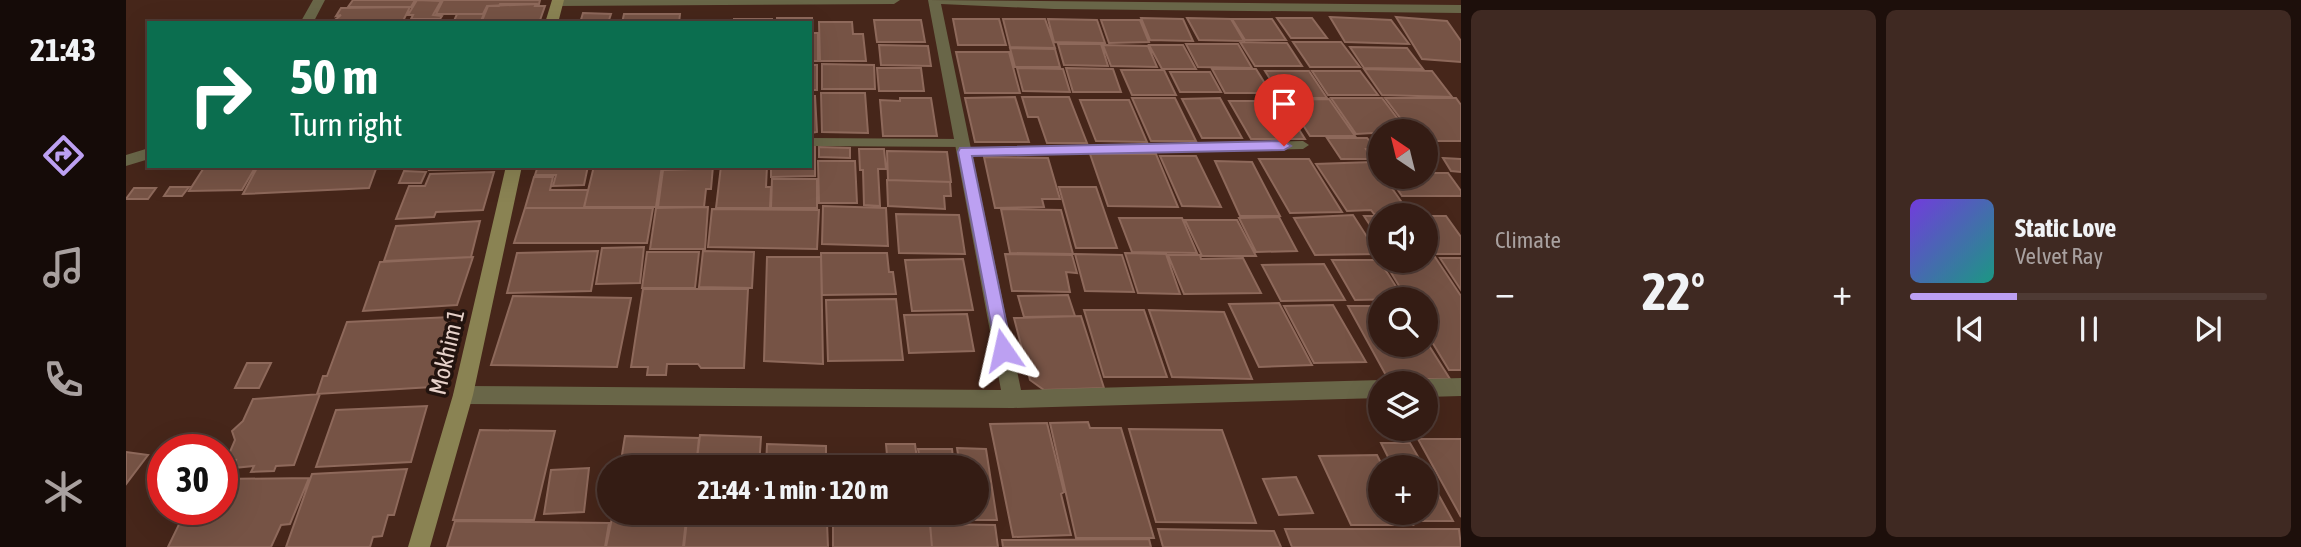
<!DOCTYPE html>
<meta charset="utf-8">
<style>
:root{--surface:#341c14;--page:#3f2922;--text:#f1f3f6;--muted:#a9a1a0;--line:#4e3a34;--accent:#bca0f2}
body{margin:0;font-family:"Asap Condensed",sans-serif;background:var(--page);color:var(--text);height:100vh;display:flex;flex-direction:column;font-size:26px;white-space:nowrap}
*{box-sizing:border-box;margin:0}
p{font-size:23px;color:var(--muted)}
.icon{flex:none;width:38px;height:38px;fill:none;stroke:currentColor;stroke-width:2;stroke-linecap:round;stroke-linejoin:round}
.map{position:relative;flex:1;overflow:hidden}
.panel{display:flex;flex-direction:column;gap:10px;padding:10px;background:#1d0f0b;width:840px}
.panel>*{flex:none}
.top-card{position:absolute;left:21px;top:21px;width:665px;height:147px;border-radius:0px;box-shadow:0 7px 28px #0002,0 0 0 2px var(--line);background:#0b6e4f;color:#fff;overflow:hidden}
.needle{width:46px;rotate:325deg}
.controls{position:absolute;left:1242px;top:119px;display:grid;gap:14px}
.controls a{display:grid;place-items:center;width:70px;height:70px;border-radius:50%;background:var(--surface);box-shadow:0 7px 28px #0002,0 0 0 2px var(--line);font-size:35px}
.speed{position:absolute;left:21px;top:434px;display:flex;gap:14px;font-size:35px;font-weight:700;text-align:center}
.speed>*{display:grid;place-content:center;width:91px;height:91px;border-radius:50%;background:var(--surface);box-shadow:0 7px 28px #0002,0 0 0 2px var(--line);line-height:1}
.speed .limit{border:10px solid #d22;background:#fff;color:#111}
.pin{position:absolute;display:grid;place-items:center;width:60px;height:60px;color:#fff;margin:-72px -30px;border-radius:50% 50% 50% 0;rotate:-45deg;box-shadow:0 0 7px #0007}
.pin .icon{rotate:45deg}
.me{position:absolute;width:77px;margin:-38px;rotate:349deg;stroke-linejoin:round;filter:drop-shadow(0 0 5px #0008)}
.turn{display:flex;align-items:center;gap:24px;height:147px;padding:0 28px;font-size:32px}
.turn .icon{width:91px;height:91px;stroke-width:2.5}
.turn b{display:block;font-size:49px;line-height:60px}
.big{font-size:52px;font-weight:700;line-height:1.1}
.panel .tile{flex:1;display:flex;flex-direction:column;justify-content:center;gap:10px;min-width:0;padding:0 24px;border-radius:10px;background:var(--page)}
.song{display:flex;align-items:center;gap:21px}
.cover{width:84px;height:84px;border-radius:10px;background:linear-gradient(135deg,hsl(260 70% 55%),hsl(170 70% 35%))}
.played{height:7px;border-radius:4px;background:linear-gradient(90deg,var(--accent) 30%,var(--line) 30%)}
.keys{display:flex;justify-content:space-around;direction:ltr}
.heat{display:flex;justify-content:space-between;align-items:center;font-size:38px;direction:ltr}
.panel .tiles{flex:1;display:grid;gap:10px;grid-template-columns:repeat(2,1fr)}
.trip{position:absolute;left:471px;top:455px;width:392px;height:70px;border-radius:35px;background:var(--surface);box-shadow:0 7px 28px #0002,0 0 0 2px var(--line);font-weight:700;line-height:70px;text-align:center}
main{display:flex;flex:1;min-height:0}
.tabs{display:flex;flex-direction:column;width:126px;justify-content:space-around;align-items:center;background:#150b08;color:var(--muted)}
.tabs .icon{width:49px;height:49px}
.tabs .active{color:var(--accent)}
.tabs b{font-size:32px;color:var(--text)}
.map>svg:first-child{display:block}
</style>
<main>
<nav class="tabs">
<b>21:43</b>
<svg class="icon active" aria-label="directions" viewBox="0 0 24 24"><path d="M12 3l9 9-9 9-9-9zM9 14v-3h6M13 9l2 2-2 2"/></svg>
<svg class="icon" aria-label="music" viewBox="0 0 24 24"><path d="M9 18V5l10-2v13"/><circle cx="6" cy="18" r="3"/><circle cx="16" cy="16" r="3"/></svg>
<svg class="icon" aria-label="phone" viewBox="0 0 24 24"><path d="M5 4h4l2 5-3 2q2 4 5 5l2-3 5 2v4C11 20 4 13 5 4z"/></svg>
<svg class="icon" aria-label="climate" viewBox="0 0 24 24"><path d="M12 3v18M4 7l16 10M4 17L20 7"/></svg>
</nav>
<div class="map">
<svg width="1335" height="547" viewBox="0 0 1335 547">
<rect width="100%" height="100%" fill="#46261a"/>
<path fill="#765345" stroke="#8e695b" stroke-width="2" d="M227,0h62l-4,7h-63z
M291,0l24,1 -8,14 9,1 -2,3h-29l2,-4h-5z
M317,0h97l-1,4 -52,2 -4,8h-47z
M374,4h36l-1,2h10l-6,17h-58l7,-17h11z
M284,7l-8,16h-71l10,-8 -5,1 5,-8z
M457,13l28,1 -3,9h-28z
M331,14h27l-4,9h-67l41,-2z
M498,14h56l-1,9h-57z
M1204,17l61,3 18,24 -64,-2z
M1270,17l51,4 14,20v21l-39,-3z
M651,18h35v13l-2,-8h-33z
M1015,18l42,1 10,22 -43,-1z
M1061,18l44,1 13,22 -45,-1z
M1151,18h35l15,20h-36z
M608,19h38v4h-38z
M827,19h46l7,26h-48z
M877,19h42l10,29 -45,-1z
M922,19l49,1 8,23 -51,-1z
M1106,19h40l14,21h-41z
M748,20h47l4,22h-48z
M975,20h39l9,22 -40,1z
M693,22h33l1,12h10l3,27h-46z
M684,33h8v28h-8z
M1114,42l47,1 15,23h-47z
M1167,42h48l19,25h-50z
M932,44h43l7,22 -44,-1z
M1060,44h52l14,24 -54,-1z
M753,45l49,1 3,20 -50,-1z
M977,45l45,1 9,21 -46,-1z
M1023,45h34l13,24h-34z
M1224,47l57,1 16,21 -59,-1z
M884,48l45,1 5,18h-45z
M830,52h53l11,41h-55z
M696,64l52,1 1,24h-53z
M684,65h7v25h-7z
M751,68h44l3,23h-45z
M891,68l46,1 7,23 -47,-1z
M940,68l47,1 8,23h-48z
M1086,69h44l15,24h-46z
M1238,69l68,2 20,26 -70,-2z
M995,70h43l12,25h-44z
M1139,71h44l18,27h-45z
M1186,71h48l18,24h-50z
M1044,72h40l11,20h-41z
M695,93h44l3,40 -46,-1z
M684,96h5l2,36 -7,1z
M889,97l14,45h-54l-10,-44z
M896,97h47l18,46h-40l-9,-26h-10z
M774,98h31l6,38h-54l-3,-36 20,1z
M1006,98h43l21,43h-45z
M1094,98l22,40h-40l-20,-39z
M1205,98h51l25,33 -51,3z
M1259,98h71l5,7v36h-35v-10h-16z
M1203,99l26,37h-45l-23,-36z
M954,100h49l18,42 -51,-1z
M1103,101h52l24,38h-54z
M1201,138h40l8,10 -9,1 7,10h-32z
M684,147h5v29l-44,1v-11h39z
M693,147l31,1v10l-31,-1z
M733,149h25l2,20h-8l2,37 -16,-1 -1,-35h-3z
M761,151l60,1 4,30 -63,-2z
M964,154h66l22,53 -70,-1z
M1034,156h36l25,51 -39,-1z
M858,157l64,1 12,41h-18l2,8 -49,1z
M1317,158l18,1v13l-10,-1z
M1133,159h50l33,53 -52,1z
M692,161h37l2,42h-38z
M1089,161l37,1 28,54h-40z
M1247,162l8,15h3l26,37h-36l-3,-4 -24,1 -31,-47z
M79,166h51l-14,24 -53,1z
M132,166h119l-8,22 -126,6z
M304,166h50v3l-51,1z
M412,166h50l-4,19 -31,1 3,-11h-21z
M468,166h68l-6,41h-72z
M569,166h18l-2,23h-5l-2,18h-46l5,-37 31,-1z
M595,166h46l-1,21h5l-1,21h-54z
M278,171l22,1 -5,11h-22z
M368,172l-11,38 -47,2 -2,5 -38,2 13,-33h16l5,-12z
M1300,173h22l13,18v5h-59l-13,-19h37z
M408,177h19l-3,13h38l-4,18h-59z
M646,179h45v29h-46z
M761,180l63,2 1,14h-7l1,13 -57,-3z
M44,187h19l-7,9h-18z
M933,187h37l21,61h-41z
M8,188h22l-8,11h-22z
M697,206l63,2 2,38 -66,-2z
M582,207l-3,42h-55l6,-41z
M399,208h128l-6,35h-133z
M586,209l107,1 -2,39 -109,-2z
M875,209l60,1 12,44 -63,-1z
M770,214l63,1 6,39 -66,-1z
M1227,215l25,39 -63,1 -21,-37z
M1238,216h17v26z
M1300,216h20l15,21v17h-35z
M1153,217l18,34 -41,1 -17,-34z
M993,218h63l15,35 -65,-1z
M1059,220h52l19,36h-54z
M354,221l-9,36 -87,4 12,-35z
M518,247l-4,36 -44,1 6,-36z
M472,251l-7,40 -84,2 10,-40z
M577,251l51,1 -2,36 -53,-1z
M521,252h52l-4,36h-53z
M695,253h66l2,19h4l3,22 -74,1z
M999,253l41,1 14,40 -42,-1z
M879,254l67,1 5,18 -11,-1 4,20 -58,-1z
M949,254l47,1 12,37 -49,-1z
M1042,255h32l1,4 42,-1 18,35 -77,1z
M347,257l-16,48 -94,6 17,-49z
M641,257h54l2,107 -59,-3z
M1300,257h9l26,39v74h-12l-23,-38v-33h-19l-23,-38h42z
M1314,258h21v32z
M837,259l10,51 -61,1 -7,-51z
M1206,260h47l25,39 -49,1z
M1198,264l21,36 -64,1 -19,-36z
M517,289h105l-4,79h-43l-3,-4h-31l-1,11h-19l1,-8h-17z
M942,295l7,21 -51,1 -6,-21z
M387,296l118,2 -14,69 -126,-2z
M770,299l7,61 -75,1 -2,-61z
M1153,303l33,62 -53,2 -30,-63z
M1207,305l33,57 -52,1 -30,-57z
M1222,306h33v39h45v-4l24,38h-62z
M958,310h60l23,67h-63z
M1023,310l75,2 28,67 -80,-2z
M841,314l7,37 -65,2 -5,-38z
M955,316l23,72 -60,2 -14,-10 -16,-62z
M324,317l-18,70 -115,7 6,-18h4l20,-54z
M121,363h24l-12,25h-24z
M194,394l-26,71 -18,1 -2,5 -23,1 3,-6 -21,2 3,-8 -10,1 9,-21 -3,-9 11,-10 10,-22z
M301,406l-16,56 -95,5 20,-57z
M962,422l2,6h31l33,110h-78l-26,-115z
M921,423l17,69 -3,2 10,41 -58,2 -23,-113z
M1003,429l93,1 34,93 -100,-1z
M354,430l75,1 -21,89h-81z
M574,435l61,2 -2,30h-63z
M499,436l74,2 -3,29h-76z
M1292,439h43v78z
M1255,443h29l14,24h-31z
M641,444l59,2v21h-60z
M760,444h29l3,23h-30z
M831,448l29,1 11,71h-41l-1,-7h21v-46h-16z
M792,449h34l2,18h-33z
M0,452l22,3 -22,29z
M1251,455l6,12h-2v46h26l6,12h-62l-32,-69z
M463,468l-5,44 -40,2 7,-44z
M281,469l-13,46h-6l-6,21 -9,1 -3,10h-84l26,-73z
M1300,472l27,49h-31l-5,-8h9z
M1170,477l17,36 -34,2 -16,-36z
M183,478l-19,46 -9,1 -10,22h-103l18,-37 36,-1v-30z
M485,513h79l-1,7 -79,-2z
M564,513h67l-1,8 -66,-3z
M637,513h62v4l-62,-2z
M704,513h93v5h-92z
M486,518l74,2 -3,27h-77z
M707,519l97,4 2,24h-99z
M561,520l140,2 1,25h-144z
M329,521l154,2 -4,24h-158z
M804,524l65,1 3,22h-66z
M1032,529l116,2 7,16h-118z
M1159,529h174l2,18h-169z
M1023,539l2,8h-148l-1,-7z"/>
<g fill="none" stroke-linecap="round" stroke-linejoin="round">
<path fill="#696648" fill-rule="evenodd" d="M684,138l153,1 6,4 -6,4 -153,-1z
M1177,141l6,4 -6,4 -338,7 -6,-4 6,-4z"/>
<path fill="#696648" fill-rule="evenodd" d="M187,0h12l-12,23h-13z
M426,0h348l-6,4 -337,2 -4,-1z
M802,0l533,5v8l-407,-4 -113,-5 80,386 360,-10 7,3h-7v15l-368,10 -550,-4 -7,-3 -3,-6 3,-6 7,-3 538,4z
M23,148v11l-23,7v-11z
M1335,378v18l-35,1v-14h-8l8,-4z"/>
<path fill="#8a8353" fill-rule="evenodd" d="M426,0h12l-6,23h-13z
M380,166h16l-49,229 -43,152h-22l45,-152z"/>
</g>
<path fill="#bca0f2" stroke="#7a689d" stroke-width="2" d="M1158,141l7,5 -7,4 -312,6 40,194 -3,5 -6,2 -6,-2 -39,-203 2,-4z"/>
<g text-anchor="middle" stroke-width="7" stroke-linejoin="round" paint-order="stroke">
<g font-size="24" fill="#e6d1c9" stroke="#22130e">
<text transform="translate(321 352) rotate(-77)" y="8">Mokhim 1</text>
</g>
</g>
</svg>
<div class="controls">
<a><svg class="needle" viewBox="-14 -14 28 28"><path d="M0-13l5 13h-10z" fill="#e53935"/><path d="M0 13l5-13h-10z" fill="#a9a1a0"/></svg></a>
<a><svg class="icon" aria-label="sound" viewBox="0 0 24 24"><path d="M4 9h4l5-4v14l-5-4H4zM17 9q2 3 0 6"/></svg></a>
<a><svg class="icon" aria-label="search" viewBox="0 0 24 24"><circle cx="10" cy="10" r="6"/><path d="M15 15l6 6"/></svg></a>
<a><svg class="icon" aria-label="layers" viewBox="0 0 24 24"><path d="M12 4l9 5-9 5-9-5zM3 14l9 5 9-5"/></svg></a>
<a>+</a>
</div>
<div class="speed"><div class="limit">30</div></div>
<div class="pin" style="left:1158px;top:146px;background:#d93025"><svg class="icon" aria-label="arrive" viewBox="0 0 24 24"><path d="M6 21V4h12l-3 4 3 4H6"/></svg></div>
<svg class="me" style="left:877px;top:350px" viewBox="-20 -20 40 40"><path d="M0-17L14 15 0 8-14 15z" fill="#bca0f2" stroke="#fff" stroke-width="4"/></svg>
<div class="trip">21:44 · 1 min · 120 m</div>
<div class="top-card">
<div class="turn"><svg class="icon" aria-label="right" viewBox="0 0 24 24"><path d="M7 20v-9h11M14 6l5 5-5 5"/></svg><div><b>50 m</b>Turn right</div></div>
</div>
</div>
<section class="panel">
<div class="tiles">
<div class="tile"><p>Climate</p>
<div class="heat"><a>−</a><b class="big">22°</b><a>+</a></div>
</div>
<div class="tile">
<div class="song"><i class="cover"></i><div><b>Static Love</b><p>Velvet Ray</p></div></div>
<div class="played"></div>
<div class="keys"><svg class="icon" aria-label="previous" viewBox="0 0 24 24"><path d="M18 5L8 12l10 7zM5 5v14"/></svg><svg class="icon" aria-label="pause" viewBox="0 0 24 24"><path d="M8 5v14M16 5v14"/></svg><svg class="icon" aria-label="next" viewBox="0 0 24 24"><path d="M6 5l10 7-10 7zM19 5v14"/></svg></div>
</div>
</div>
</section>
</main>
